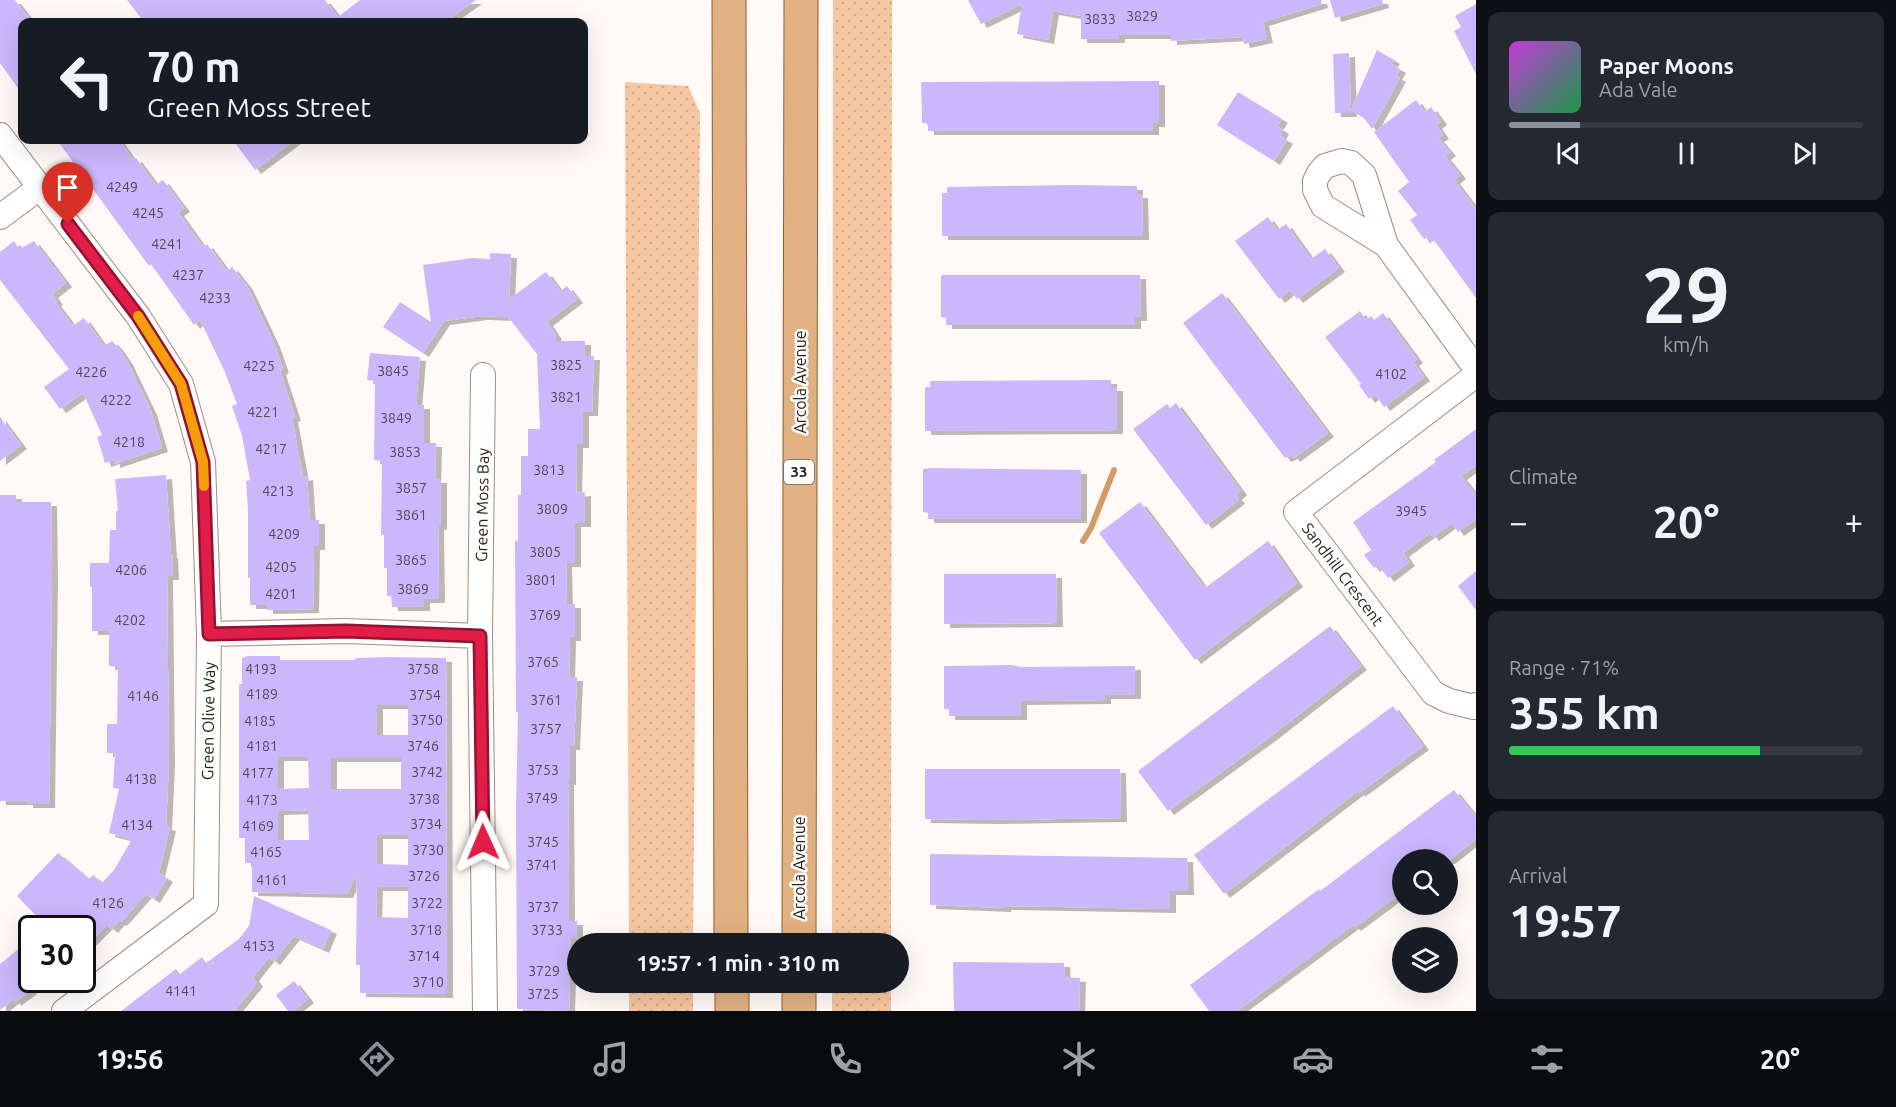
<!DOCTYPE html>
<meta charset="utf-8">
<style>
:root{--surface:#171b24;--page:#242831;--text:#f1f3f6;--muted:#9ea1a6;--line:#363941;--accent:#8c9099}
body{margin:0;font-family:Ubuntu,sans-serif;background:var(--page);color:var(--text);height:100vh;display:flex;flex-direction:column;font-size:22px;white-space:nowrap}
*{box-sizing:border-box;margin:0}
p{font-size:20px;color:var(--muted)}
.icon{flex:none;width:33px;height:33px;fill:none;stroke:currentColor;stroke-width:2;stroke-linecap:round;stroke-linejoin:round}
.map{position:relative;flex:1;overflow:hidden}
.sheet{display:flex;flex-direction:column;gap:12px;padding:12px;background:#0d0f14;width:420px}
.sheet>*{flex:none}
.hud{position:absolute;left:18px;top:18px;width:570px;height:126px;border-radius:12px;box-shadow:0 6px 24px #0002;background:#171b24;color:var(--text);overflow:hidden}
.buttons{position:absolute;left:1392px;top:849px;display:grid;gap:12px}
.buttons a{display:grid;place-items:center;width:66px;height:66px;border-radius:50%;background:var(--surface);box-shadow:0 6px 24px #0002;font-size:30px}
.speed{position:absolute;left:18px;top:915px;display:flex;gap:12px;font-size:30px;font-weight:700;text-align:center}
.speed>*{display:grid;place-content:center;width:78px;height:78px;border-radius:50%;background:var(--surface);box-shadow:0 6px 24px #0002;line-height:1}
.speed .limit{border:3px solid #111;border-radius:9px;background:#fff;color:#111}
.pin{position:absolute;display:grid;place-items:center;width:51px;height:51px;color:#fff;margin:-62px -26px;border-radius:50% 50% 50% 0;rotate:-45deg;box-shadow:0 0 6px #0007}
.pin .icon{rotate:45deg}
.me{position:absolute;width:66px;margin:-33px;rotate:359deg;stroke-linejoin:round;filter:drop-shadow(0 0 4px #0008)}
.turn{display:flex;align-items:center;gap:21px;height:126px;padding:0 30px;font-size:27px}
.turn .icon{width:78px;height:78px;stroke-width:2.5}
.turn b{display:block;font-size:42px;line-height:51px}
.big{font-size:45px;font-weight:700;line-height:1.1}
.sheet .tile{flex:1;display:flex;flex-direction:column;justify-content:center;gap:9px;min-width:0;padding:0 21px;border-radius:12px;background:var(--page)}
.sheet .dial{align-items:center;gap:0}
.dial b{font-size:78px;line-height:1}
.song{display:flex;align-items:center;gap:18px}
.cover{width:72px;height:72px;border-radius:9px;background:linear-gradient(135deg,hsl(290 70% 55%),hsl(140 70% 35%))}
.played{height:6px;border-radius:3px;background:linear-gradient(90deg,var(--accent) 20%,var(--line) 20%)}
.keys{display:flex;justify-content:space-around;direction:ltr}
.heat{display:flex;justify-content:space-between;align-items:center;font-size:33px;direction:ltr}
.charge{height:9px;border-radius:4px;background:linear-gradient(90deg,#34c759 71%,var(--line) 0)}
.trip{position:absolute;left:567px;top:933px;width:342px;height:60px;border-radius:30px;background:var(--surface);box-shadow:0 6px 24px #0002;font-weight:700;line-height:60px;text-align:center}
.menu{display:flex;height:96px;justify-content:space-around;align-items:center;background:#090b0e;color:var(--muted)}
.menu .icon{width:42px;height:42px}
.menu .active{color:var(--accent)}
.menu b{font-size:27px;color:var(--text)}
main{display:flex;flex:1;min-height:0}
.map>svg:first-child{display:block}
</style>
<main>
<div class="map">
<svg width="1476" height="1011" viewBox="0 0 1476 1011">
<defs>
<pattern id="grass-dots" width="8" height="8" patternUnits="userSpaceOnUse" patternTransform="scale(1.5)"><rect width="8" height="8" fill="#f5c6a0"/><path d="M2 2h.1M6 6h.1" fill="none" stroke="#d2aa89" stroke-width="1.8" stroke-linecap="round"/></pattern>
<filter id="shadow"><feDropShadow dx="6" dy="4" stdDeviation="0" flood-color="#0004"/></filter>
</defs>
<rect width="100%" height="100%" fill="#fffaf7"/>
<path fill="url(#grass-dots)" d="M833,0h59l-1,943h-59z
M625,82l63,4 12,27 -7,830h-64z
M629,983h64v28h-64z
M832,983h59v28h-59z"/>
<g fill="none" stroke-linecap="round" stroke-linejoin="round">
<path stroke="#d49a68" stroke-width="6" d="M1083,541l8,-13 23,-58"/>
</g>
<path fill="#cab8fc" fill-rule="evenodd" filter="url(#shadow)" d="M0,0h15l17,22h-10v72l-22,-31z
M127,0h198l13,17 22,-17h116l-31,22h-301z
M968,0h353l1,4 -59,18 4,17 -23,5 -2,-7 -71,4v-6h-52v4h-38v-23l-28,-5 -5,29 -31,-6 5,-30 -41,20z
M1330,0h52l1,4 -48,14z
M1476,4v70l-22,-43 7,-4 -6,-11z
M1377,50l17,10 -3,4 9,5 -4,7 4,2 -28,51 -9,-12 -12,-7z
M1349,53l2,60h-16l-2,-59z
M1159,81v42h-6v8h-225v-5l-2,-3h-4v-6l-1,-35z
M1238,92l44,27 -5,7 6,4 -3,6 7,4 -13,21 -57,-36z
M1416,100l9,12 6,-5 10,14 -5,4 7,10 -5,3 12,14 -5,4 15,19 -6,5 22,29v89l-42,-58 -2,2 -4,-5 -4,2 -14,-19 7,-5 -19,-24 11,-9 -35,-50z
M57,140h62l14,20 3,-2 20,27 7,-5 21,28 -6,4 25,35 4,-3 20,27 5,-4 15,19 27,57 9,26 -3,2 15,46 -3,1 11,59 4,-1 3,44h9v26h-5l-1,63 -46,1v-5h-17v-27h-2v-68l-2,-29 4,-1 -8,-44 -10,-30 5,-2 -13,-34 -24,-50 -6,5 -43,-61 -2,2z
M233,140h62l-40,30z
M1072,185l65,1v8h5l1,42h-201v-43h5v-6z
M1268,217l9,13 9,-6 25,35 14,-10 14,19 -42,31 -7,-9 -11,9 -44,-58z
M14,241l5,8 15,-8 32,42 -14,11 5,7 -2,1 18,24 11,-8 20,28 8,-5 5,5 10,15 24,50 11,37 -48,16v-4l-9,3 -8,-26 5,-2 -19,-42 -23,16 -16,-22 25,-18 -69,-89v-28z
M490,253l21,1 -2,45 37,-27 14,19 7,-5 10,13 -30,23 8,12 1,7h29v15h9l-2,56h-9v32h-6v9l-1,40 9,-1v31h-10v40h-9l1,41h8v33h-5l-1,40h8l-3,69h-4v35h-2l1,140h8v17h-6l-2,73 -52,-2 -1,-200 2,-97h-2l-1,-171h3v-46h3v-39h7v-27h12l-3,-75 -29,-37 -26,-1 -38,5 -21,32 -40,-26 17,-25 31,20 -8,-57 49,-7 18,1z
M941,275h199l1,42h-6v8h-189v-7l-5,-1z
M1222,293l106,140 -34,25 -2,-3 -7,3 -102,-135z
M1360,311l6,9 5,-4 3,4 9,-7 34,46 -4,3 11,15 -40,30 -9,-13 -6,5 -10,-14 2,-1 -36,-47z
M370,353l50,4 -4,48h8v38h12l-1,36h6v47h-3l1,73h-15v8h-32l-1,-11h-4v-28h-3v-33h-3l1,-74 -8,-1 1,-79 -8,-1z
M1111,380v7h6v43l-192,1v-44h5v-6z
M1176,403l65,88 -5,5 3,4 -33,25 -73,-96 34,-25 3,4z
M0,417l21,28 -21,16z
M1476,429v36l-15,11 15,19v24l-18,13 -6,-9 -19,14 -3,-4 -27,20 6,9 -21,16 -10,-13 -4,3 -10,-13 7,-5 -18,-28 83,-60 -2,-2z
M932,468l149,2v49h-153v-6l-5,-1v-43z
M166,475l5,79h1l1,22h-6l2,186 -3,64 4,1 -11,46 8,5 -13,21 -8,-5 -25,28 -2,-1 -7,8 -5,-4 -25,25v-22h-34l-31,-32 41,-43 31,26 4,-4 9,8 12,-13 18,-31 -23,-6 10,-44 -6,-1 2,-35h-8v-29h10l1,-57 -9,-1v-35h-17v-44h-2v-24h19l1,-33h6v-19h2l-3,-32z
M0,495h16v7h35l1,72 -3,230h-22v-3h-27z
M1140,502l65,86 63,-47 29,42 -102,77 -96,-127z
M1476,571v39l-18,-24z
M944,574h112l1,49 -113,1z
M1330,626l31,40 -90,70 -103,75 -30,-40z
M248,656h32v4h75v-2l33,-1 58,1 1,336 -87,-1v-28h-4l1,-92 -10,21 -95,-2v-29h-7v-25h-6v-154h3v-26zM377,705h31v30h-31zM278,757h30l1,31 -31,1zM331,758h70v31h-70zM308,810l1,30h-31v-29zM377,835h31v30l-31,-1zM377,887h31v31l-32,-1z
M1012,665l9,2 114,-1v29h-30v5l-84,1v15h-72v-7h-5v-43z
M1393,706l30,40 -64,47 -1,-2 -134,103 -30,-39z
M925,769h195l1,49 -128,2 -68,-1z
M1454,790l22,27v22l-27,21h-47v32l-47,35 -2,-2 -116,86h-28l-19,-26 129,-96 1,2z
M930,854l257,4 1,33h-18v18l-165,-3v2l-75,-3z
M254,896l77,34 -8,19 -29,-13 -20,25 -5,-4 -16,20 4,6 -23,28h-113l55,-42 4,5 22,-17 4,6 33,-24 10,-13z
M32,938v48l-3,2 2,2 -16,12 -1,-3 -14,11v-46z
M953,962l111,1 1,14 15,1 -1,33h-125z
M294,981l14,18 -15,12h-5l-12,-16z"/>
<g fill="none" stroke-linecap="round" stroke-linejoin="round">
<g stroke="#a08d7d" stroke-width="26">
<path id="street" d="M0,135l138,181 43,68 22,78 6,172 -3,270 -142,107
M0,217l39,-29
M1386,245l-63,-39 -8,-16v-9l4,-8 6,-7 17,-5 9,2 13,12 22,70 90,124
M483,375l-3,261 5,375
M1476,375l-180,137 137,181 16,8 25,6 2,-2
M209,634l137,-3 134,5"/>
</g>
<g stroke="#945d28" stroke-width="35">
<path id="primary" d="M729,0l2,944
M799,944l2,-944
M732,982v29
M799,1011v-29"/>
</g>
<use href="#street" stroke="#fff" stroke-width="24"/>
<use href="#primary" stroke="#e1b182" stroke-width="33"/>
</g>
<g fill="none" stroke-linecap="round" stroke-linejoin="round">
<g stroke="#92132f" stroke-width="15">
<path id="route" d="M68,224l70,92 43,68 22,78 6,172 137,-3 134,5 3,206"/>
</g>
<use href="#route" stroke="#e11d48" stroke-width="10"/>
<path stroke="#f59e0b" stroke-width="10" d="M138,316l43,68 22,78 1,24"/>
</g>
<g text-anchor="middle" stroke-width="5" stroke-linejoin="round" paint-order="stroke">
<g font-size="14" fill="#514854">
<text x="1142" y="21">3829</text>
<text x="1100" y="24">3833</text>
<text x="122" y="192">4249</text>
<text x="148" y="218">4245</text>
<text x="167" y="249">4241</text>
<text x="188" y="280">4237</text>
<text x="215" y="303">4233</text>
<text x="566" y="370">3825</text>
<text x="259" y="371">4225</text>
<text x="393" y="376">3845</text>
<text x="91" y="377">4226</text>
<text x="1391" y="379">4102</text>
<text x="566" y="402">3821</text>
<text x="116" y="405">4222</text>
<text x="263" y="417">4221</text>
<text x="396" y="423">3849</text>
<text x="129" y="447">4218</text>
<text x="271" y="454">4217</text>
<text x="405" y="457">3853</text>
<text x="549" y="475">3813</text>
<text x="411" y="493">3857</text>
<text x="278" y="496">4213</text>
<text x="552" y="514">3809</text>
<text x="1411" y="516">3945</text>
<text x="411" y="520">3861</text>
<text x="284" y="539">4209</text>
<text x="545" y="557">3805</text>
<text x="411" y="565">3865</text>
<text x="281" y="572">4205</text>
<text x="131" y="575">4206</text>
<text x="541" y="585">3801</text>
<text x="413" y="594">3869</text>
<text x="281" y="599">4201</text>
<text x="545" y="620">3769</text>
<text x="130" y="625">4202</text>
<text x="543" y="667">3765</text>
<text x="261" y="674">4193</text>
<text x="423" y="674">3758</text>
<text x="262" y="699">4189</text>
<text x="425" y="700">3754</text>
<text x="143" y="701">4146</text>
<text x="546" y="705">3761</text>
<text x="427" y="725">3750</text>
<text x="260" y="726">4185</text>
<text x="546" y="734">3757</text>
<text x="262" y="751">4181</text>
<text x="423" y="751">3746</text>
<text x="543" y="775">3753</text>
<text x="427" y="777">3742</text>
<text x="258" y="778">4177</text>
<text x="141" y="784">4138</text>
<text x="542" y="803">3749</text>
<text x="424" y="804">3738</text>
<text x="262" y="805">4173</text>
<text x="426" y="829">3734</text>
<text x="137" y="830">4134</text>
<text x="258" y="831">4169</text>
<text x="543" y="847">3745</text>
<text x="428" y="855">3730</text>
<text x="266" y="857">4165</text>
<text x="542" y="870">3741</text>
<text x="424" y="881">3726</text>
<text x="272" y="885">4161</text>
<text x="108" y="908">4126</text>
<text x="427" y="908">3722</text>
<text x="543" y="912">3737</text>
<text x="426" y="935">3718</text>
<text x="547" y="935">3733</text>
<text x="259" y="951">4153</text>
<text x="424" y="961">3714</text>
<text x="544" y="976">3729</text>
<text x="428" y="987">3710</text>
<text x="181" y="996">4141</text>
<text x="543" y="999">3725</text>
</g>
<rect fill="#fff" stroke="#696460" stroke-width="1.5" x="784" y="460" width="30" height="24" rx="4.5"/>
<g font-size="15" font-weight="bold" fill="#29221c">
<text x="799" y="477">33</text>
</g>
<g font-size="16" fill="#29221c" stroke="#fff">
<text transform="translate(800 382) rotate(-90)" y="6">Arcola Avenue</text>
<text transform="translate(482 505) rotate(-89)" y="6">Green Moss Bay</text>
<text transform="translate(1343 574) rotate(53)" y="6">Sandhill Crescent</text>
<text transform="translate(208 721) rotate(-89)" y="6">Green Olive Way</text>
<text transform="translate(799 868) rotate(-90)" y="6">Arcola Avenue</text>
</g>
</g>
</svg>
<div class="buttons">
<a><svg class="icon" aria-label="search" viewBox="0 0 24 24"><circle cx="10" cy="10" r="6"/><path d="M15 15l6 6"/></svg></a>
<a><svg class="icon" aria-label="layers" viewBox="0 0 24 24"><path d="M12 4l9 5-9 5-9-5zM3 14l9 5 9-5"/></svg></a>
</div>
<div class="speed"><div class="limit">30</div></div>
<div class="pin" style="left:68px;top:224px;background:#d93025"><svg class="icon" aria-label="arrive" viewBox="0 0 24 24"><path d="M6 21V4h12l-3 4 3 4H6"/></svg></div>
<svg class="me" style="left:483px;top:842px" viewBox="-20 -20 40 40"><path d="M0-17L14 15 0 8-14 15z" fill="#e11d48" stroke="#fff" stroke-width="4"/></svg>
<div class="trip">19:57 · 1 min · 310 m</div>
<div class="hud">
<div class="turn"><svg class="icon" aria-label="left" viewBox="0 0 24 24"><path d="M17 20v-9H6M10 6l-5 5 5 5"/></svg><div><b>70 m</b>Green Moss Street</div></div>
</div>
</div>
<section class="sheet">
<div class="tile">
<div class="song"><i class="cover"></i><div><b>Paper Moons</b><p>Ada Vale</p></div></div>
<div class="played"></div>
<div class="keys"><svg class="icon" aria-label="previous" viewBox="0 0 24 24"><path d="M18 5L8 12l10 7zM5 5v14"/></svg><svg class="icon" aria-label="pause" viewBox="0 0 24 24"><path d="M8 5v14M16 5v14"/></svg><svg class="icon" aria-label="next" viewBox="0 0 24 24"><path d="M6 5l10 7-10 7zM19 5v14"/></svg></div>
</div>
<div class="tile dial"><b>29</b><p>km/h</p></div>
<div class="tile"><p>Climate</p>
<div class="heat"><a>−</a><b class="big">20°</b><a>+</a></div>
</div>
<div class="tile"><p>Range · 71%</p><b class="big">355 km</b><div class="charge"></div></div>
<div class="tile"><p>Arrival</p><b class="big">19:57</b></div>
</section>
</main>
<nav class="menu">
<b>19:56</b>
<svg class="icon active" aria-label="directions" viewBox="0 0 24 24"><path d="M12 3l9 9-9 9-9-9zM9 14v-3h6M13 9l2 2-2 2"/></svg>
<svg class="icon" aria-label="music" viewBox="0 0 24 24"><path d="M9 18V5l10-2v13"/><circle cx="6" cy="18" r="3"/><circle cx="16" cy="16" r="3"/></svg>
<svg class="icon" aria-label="phone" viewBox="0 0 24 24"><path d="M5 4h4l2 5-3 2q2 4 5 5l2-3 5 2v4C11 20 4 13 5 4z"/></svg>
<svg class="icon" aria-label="climate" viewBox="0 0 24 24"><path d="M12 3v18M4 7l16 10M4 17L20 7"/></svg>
<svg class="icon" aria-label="car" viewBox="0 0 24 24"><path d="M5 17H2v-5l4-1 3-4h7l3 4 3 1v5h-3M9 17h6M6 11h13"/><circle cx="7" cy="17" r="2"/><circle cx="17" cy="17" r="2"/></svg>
<svg class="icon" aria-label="filters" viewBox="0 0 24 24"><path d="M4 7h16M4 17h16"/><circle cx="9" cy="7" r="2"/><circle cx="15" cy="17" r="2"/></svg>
<b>20°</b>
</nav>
